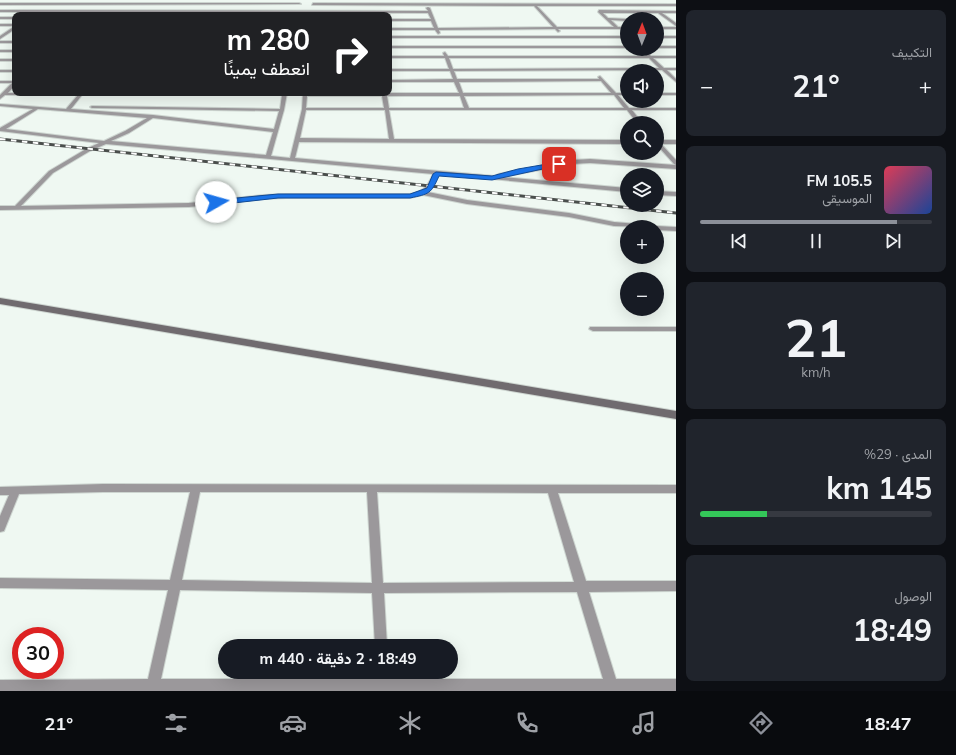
<!DOCTYPE html>
<html lang="ar">
<meta charset="utf-8">
<style>
:root{--surface:#171b24;--page:#20242c;--text:#f1f3f6;--muted:#9ea1a6;--line:#363941;--accent:#8c9099}
body{margin:0;font-family:Mulish,Vazirmatn,sans-serif;background:var(--page);color:var(--text);direction:rtl;height:100vh;display:flex;flex-direction:column;font-size:15px;white-space:nowrap}
*{box-sizing:border-box;margin:0}
p{font-size:13px;color:var(--muted)}
.icon{flex:none;width:22px;height:22px;fill:none;stroke:currentColor;stroke-width:2;stroke-linecap:round;stroke-linejoin:round}
.map{position:relative;flex:1;overflow:hidden;direction:ltr}
.sheet{display:flex;flex-direction:column;gap:10px;padding:10px;background:#0d0f14;width:280px}
.sheet>*{flex:none}
.top-card{position:absolute;left:12px;top:12px;width:380px;height:84px;border-radius:8px;box-shadow:0 4px 16px #0002;direction:rtl;background:#202124;color:#fff;overflow:hidden}
.needle{width:26px;rotate:1deg}
.tools{position:absolute;left:620px;top:12px;display:grid;gap:8px}
.tools a{display:grid;place-items:center;width:44px;height:44px;border-radius:50%;background:var(--surface);box-shadow:0 4px 16px #0002;font-size:20px}
.speed{position:absolute;left:12px;top:627px;display:flex;gap:8px;font-size:20px;font-weight:700;text-align:center}
.speed>*{display:grid;place-content:center;width:52px;height:52px;border-radius:50%;background:var(--surface);box-shadow:0 4px 16px #0002;line-height:1}
.speed .limit{border:6px solid #d22;background:#fff;color:#111}
.pin{position:absolute;display:grid;place-items:center;width:34px;height:34px;color:#fff;margin:-17px;border-radius:8px;box-shadow:0 2px 6px #0006}
.me{position:absolute;width:44px;margin:-22px;rotate:83deg;stroke-linejoin:round;filter:drop-shadow(0 0 3px #0008)}
.turn{display:flex;align-items:center;gap:14px;height:84px;padding:0 16px;font-size:18px}
.turn .icon{width:52px;height:52px;stroke-width:2.5}
.turn b{display:block;font-size:28px;line-height:34px}
.big{font-size:30px;font-weight:700;line-height:1.1}
.sheet .card{flex:1;display:flex;flex-direction:column;justify-content:center;gap:6px;min-width:0;padding:0 14px;border-radius:8px;background:var(--page)}
.sheet .dial{align-items:center;gap:0}
.dial b{font-size:52px;line-height:1}
.song{display:flex;align-items:center;gap:12px}
.cover{width:48px;height:48px;border-radius:6px;background:linear-gradient(135deg,hsl(350 70% 55%),hsl(220 70% 35%))}
.played{height:4px;border-radius:2px;background:linear-gradient(90deg,var(--accent) 85%,var(--line) 85%)}
.keys{display:flex;justify-content:space-around;direction:ltr}
.heat{display:flex;justify-content:space-between;align-items:center;font-size:22px;direction:ltr}
.charge{height:6px;border-radius:3px;background:linear-gradient(90deg,#34c759 29%,var(--line) 0)}
.trip{position:absolute;left:218px;top:639px;width:240px;height:40px;border-radius:20px;background:var(--surface);box-shadow:0 4px 16px #0002;font-weight:700;line-height:40px;text-align:center;direction:rtl}
.tab-bar{display:flex;height:64px;justify-content:space-around;align-items:center;background:#090b0e;color:var(--muted)}
.tab-bar .icon{width:28px;height:28px}
.tab-bar .active{color:var(--accent)}
.tab-bar b{font-size:18px;color:var(--text)}
main{display:flex;flex:1;min-height:0}
.map>svg:first-child{display:block}
</style>
<main>
<section class="sheet">
<div class="card"><p>التكييف</p>
<div class="heat"><a>−</a><b class="big">21°</b><a>+</a></div>
</div>
<div class="card">
<div class="song"><i class="cover"></i><div><b>105.5 FM</b><p>الموسيقى</p></div></div>
<div class="played"></div>
<div class="keys"><svg class="icon" aria-label="previous" viewBox="0 0 24 24"><path d="M18 5L8 12l10 7zM5 5v14"/></svg><svg class="icon" aria-label="pause" viewBox="0 0 24 24"><path d="M8 5v14M16 5v14"/></svg><svg class="icon" aria-label="next" viewBox="0 0 24 24"><path d="M6 5l10 7-10 7zM19 5v14"/></svg></div>
</div>
<div class="card dial"><b>21</b><p>km/h</p></div>
<div class="card"><p>المدى · 29%</p><b class="big">145 km</b><div class="charge"></div></div>
<div class="card"><p>الوصول</p><b class="big">18:49</b></div>
</section>
<div class="map">
<svg width="676" height="691" viewBox="0 0 676 691">
<rect width="100%" height="100%" fill="#eff8f2"/>
<g fill="none" stroke-linecap="round" stroke-linejoin="round">
<g stroke="#cdd5d0" stroke-width="2">
<path id="street" d="M0,3h299l2,1 -301,1z
M313,3l363,1v2h-139l20,21h57l-16,-15 1,-2 77,1v2h-14l14,10v3l-18,-13h-55l5,5 19,1v2l-16,-1 7,7h9v2h-69l2,2 -2,1 -3,-3 -116,1 1,3 -2,1 -3,-4h-46v-2h45l-3,-7h-42v-2h42l-3,-6 -428,-1v-2l428,1 -2,-3 2,-1 2,1 8,20 115,-1 -19,-21 -222,-1z
M0,17h15v2h-15z
M0,24h15v5l-15,10v-3l15,-10h-15z
M657,27h19v2h-19z
M389,36h238v2h-238z
M657,36h19v2h-19z
M0,41h15v2h-15z
M389,46h238v2h-238z
M657,46h19v2h-19z
M639,49h4l8,7h25v2h-23l11,10h12v2h-9l9,9v3l-14,-12 -208,1 3,8h142l-1,-2 2,-1 16,17h11v2h-9l11,13h47v2h-44l10,13h-5l-10,-13h-238l5,29 233,1v4l-328,-2 -4,16 200,18 3,-2 74,-14 18,-1 86,6v4l-86,-6 -18,1 -70,13 125,11v4l-189,-18 -5,13 -5,5 39,8 102,13 45,9 36,3 3,2 -39,-1 -45,-9 -102,-13 -44,-9 -13,3h-124l-23,1 -74,8 -189,3v-4h15l34,-35 37,-22 13,-6 -99,-12v-3l33,-19 -33,-3v-2l66,5 12,-14h-73l-5,4v-4l12,-12h-12v-2h15v4l-7,8h279l-3,17 -13,46 19,2 12,-49 1,-16h156l-5,-11h-65v-2l64,-1 -3,-8h-61v-2h60l-4,-11h-56v-2h55l-1,-3 2,-1 3,4h198zM449,58h200l10,10 -206,1zM601,81l10,12h-148l-4,-11zM82,95h200l-2,14 -188,-3 -2,1 2,1 187,3 -5,18 -121,-14 -82,-6zM614,95l10,13h-155l-5,-12zM307,96h75l2,12h-78zM387,96h73l4,12h-75zM38,109l109,9 -22,13 -21,10 -98,-12zM306,110h79l4,29 -89,-1zM153,118l120,14 -7,23 -155,-14 18,-8zM106,144l327,30c-5,12 -10,18 -23,20h-124l-23,1 -74,8 -168,3 32,-33 37,-22z
M0,50h15v2h-15z
M0,59h15v2h-15z
M0,70h15v2h-15z
M657,93h19v2h-19z
M657,140h19v4h-15l15,16v5l-2,-1 -17,-19z
M657,191l19,1v4l-19,-1z
M657,226l19,1v4l-19,-1v-3h-2z
M590,327h86v4h-83l-4,-2z
M103,484l573,1v8h-118l28,88h90v10l-87,1 27,87h60v12h-676v-11l148,-1 20,-89 -168,-2v-10l170,2 20,-88h-87l-84,2 -15,37 -4,1v-16l9,-21h-9v-8zM200,492h167l5,91 -190,-3zM377,492l171,1 26,89 -191,1zM180,590l192,3 3,53h12l-3,-53 193,-1 26,87h-214l-1,-7h-12v7h-215z"/>
</g>
<g stroke="#cdd5d0" stroke-width="2">
<path id="secondary" d="M0,298l676,113v8l-676,-115z"/>
</g>
<use href="#street" fill="#9b989b" fill-rule="evenodd"/>
<use href="#secondary" fill="#706b6f" fill-rule="evenodd"/>
<g stroke="#4a4e4c" stroke-width="3">
<path id="rail" d="M0,139l676,74"/>
</g>
<use href="#rail" stroke="#fff" stroke-width="2" stroke-dasharray="5.5" stroke-linecap="butt"/>
</g>
<path fill="#1a73e8" stroke="#114b97" d="M559,162l2,1v2l-69,15 -53,-4c-8,18 -10,18 -29,22h-132l-62,7 -3,-3 3,-2 62,-6h132l17,-6 6,-14 3,-2 56,4 26,-7z"/>
</svg>
<div class="tools">
<a><svg class="needle" viewBox="-14 -14 28 28"><path d="M0-13l5 13h-10z" fill="#e53935"/><path d="M0 13l5-13h-10z" fill="#9ea1a6"/></svg></a>
<a><svg class="icon" aria-label="sound" viewBox="0 0 24 24"><path d="M4 9h4l5-4v14l-5-4H4zM17 9q2 3 0 6"/></svg></a>
<a><svg class="icon" aria-label="search" viewBox="0 0 24 24"><circle cx="10" cy="10" r="6"/><path d="M15 15l6 6"/></svg></a>
<a><svg class="icon" aria-label="layers" viewBox="0 0 24 24"><path d="M12 4l9 5-9 5-9-5zM3 14l9 5 9-5"/></svg></a>
<a>+</a>
<a>−</a>
</div>
<div class="speed"><div class="limit">30</div></div>
<div class="pin" style="left:559px;top:164px;background:#d93025"><svg class="icon" aria-label="arrive" viewBox="0 0 24 24"><path d="M6 21V4h12l-3 4 3 4H6"/></svg></div>
<svg class="me" style="left:216px;top:202px" viewBox="-20 -20 40 40"><circle r="19" fill="#fff"/><path d="M0-13L10 11 0 6-10 11z" fill="#1a73e8"/></svg>
<div class="trip">18:49 · 2 دقيقة · 440 m</div>
<div class="top-card">
<div class="turn"><svg class="icon" aria-label="right" viewBox="0 0 24 24"><path d="M7 20v-9h11M14 6l5 5-5 5"/></svg><div><b>280 m</b>انعطف يمينًا</div></div>
</div>
</div>
</main>
<nav class="tab-bar">
<b>18:47</b>
<svg class="icon active" aria-label="directions" viewBox="0 0 24 24"><path d="M12 3l9 9-9 9-9-9zM9 14v-3h6M13 9l2 2-2 2"/></svg>
<svg class="icon" aria-label="music" viewBox="0 0 24 24"><path d="M9 18V5l10-2v13"/><circle cx="6" cy="18" r="3"/><circle cx="16" cy="16" r="3"/></svg>
<svg class="icon" aria-label="phone" viewBox="0 0 24 24"><path d="M5 4h4l2 5-3 2q2 4 5 5l2-3 5 2v4C11 20 4 13 5 4z"/></svg>
<svg class="icon" aria-label="climate" viewBox="0 0 24 24"><path d="M12 3v18M4 7l16 10M4 17L20 7"/></svg>
<svg class="icon" aria-label="car" viewBox="0 0 24 24"><path d="M5 17H2v-5l4-1 3-4h7l3 4 3 1v5h-3M9 17h6M6 11h13"/><circle cx="7" cy="17" r="2"/><circle cx="17" cy="17" r="2"/></svg>
<svg class="icon" aria-label="filters" viewBox="0 0 24 24"><path d="M4 7h16M4 17h16"/><circle cx="9" cy="7" r="2"/><circle cx="15" cy="17" r="2"/></svg>
<b>21°</b>
</nav>
